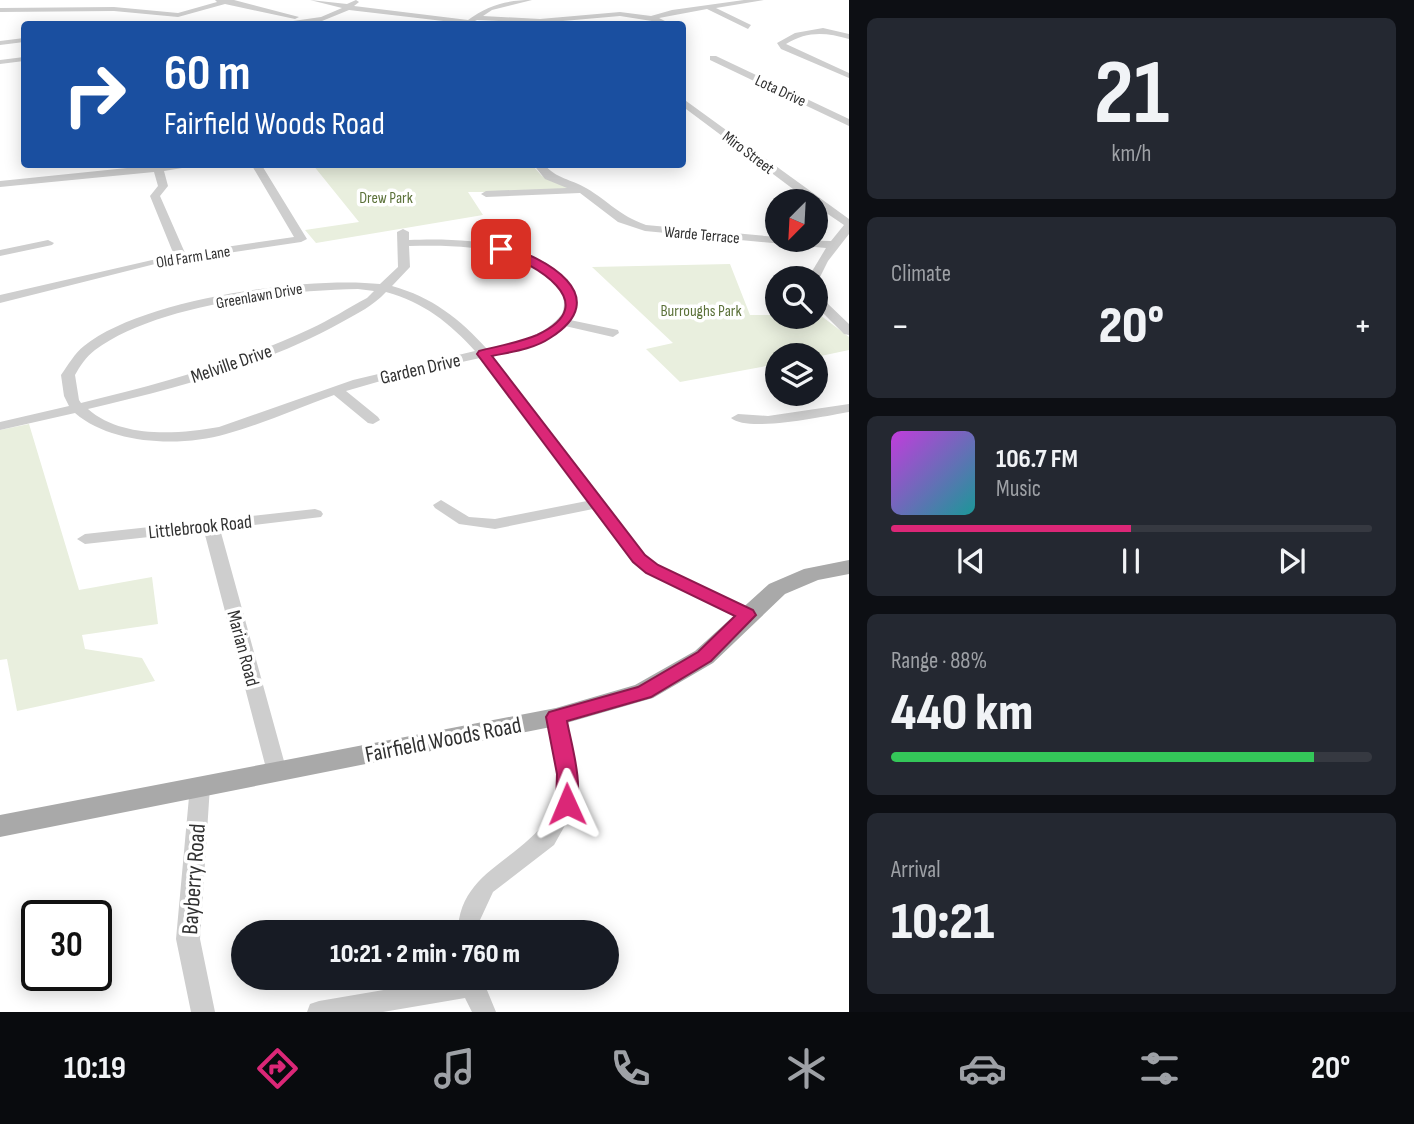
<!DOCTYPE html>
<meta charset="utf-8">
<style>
:root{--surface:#171b24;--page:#242831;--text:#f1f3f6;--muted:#9ea1a6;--line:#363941;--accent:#db2777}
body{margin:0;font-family:"Sofia Sans Condensed",sans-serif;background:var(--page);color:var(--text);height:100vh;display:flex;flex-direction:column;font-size:26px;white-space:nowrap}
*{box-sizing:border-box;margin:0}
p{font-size:23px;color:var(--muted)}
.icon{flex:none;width:38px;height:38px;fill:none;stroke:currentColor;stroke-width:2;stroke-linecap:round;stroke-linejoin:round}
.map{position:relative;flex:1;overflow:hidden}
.details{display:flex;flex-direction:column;gap:18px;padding:18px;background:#0d0f14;width:565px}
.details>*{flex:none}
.top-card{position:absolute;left:21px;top:21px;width:665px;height:147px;border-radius:7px;box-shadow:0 4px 18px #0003;background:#1a4fa0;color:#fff;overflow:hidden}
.needle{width:46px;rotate:204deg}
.controls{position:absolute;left:765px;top:189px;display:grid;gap:14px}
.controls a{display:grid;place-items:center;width:63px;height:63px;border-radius:50%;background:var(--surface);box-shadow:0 4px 18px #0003;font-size:35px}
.speed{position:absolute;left:21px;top:900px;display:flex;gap:14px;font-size:35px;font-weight:700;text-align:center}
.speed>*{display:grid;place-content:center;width:91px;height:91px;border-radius:50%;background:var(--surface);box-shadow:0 4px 18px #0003;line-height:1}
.speed .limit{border:4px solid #111;border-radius:10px;background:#fff;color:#111}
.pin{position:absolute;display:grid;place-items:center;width:60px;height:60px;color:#fff;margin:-30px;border-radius:14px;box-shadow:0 4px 10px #0006}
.me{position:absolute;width:77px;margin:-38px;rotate:359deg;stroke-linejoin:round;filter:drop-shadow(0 0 5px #0008)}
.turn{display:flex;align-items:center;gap:24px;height:147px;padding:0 28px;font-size:32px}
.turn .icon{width:91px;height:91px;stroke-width:2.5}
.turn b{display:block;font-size:49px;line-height:60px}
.big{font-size:52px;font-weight:800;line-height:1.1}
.details .tile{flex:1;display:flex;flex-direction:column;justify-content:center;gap:10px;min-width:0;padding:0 24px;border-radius:10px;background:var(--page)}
.details .dial{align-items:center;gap:0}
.dial b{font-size:91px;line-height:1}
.song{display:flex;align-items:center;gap:21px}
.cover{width:84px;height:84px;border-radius:10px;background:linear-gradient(135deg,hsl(290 70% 55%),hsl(180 70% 35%))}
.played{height:7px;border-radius:4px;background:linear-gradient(90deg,var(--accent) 50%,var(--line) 50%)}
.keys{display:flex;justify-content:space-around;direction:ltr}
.heat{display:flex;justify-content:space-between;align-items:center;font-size:38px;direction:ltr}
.charge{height:10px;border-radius:5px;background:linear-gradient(90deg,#34c759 88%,var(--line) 0)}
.trip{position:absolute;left:231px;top:920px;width:388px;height:70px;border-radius:35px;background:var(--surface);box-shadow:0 4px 18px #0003;font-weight:800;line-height:70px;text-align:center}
.tab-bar{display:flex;height:112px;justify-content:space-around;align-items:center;background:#090b0e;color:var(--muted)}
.tab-bar .icon{width:49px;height:49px}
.tab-bar .selected{color:var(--accent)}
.tab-bar b{font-size:32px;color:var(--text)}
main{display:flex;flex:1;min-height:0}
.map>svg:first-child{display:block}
</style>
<main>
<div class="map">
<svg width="849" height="1012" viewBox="0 0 849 1012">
<rect width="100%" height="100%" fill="#fff"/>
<path fill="#e9efde" d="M313,165h219l10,11 28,11 -9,5h-93l15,23 -167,28 -11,-13 54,-8z
M730,264l20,51h70l29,22v13l-33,7 -39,-2v9l-97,18 -34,-33 27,-6 -81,-76z
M29,424l50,166 73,-13 6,47 -76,11 3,14 57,9 13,23 -138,30 -10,-52 -7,1v-230z"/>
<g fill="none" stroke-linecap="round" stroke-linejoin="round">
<path fill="#cecece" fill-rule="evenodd" d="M215,0h19l65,17 -4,2 -70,-15 -47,13 -64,-6 -114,1v-4l114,-1 64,6 39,-11z
M310,0l37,4 9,-4 3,2 -5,4 114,14c20,-15 39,-20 64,-20l-40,10 -9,6 57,3 80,-7 31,4 21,-6 72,-10h20l-48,8 35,17 -3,4 -41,-20 -48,9 12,6 -51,-8 -80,7 -63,-3 -8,4 -120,-14 -27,11 -39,3 3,-2 35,-5 21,-9z
M823,28l26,6v5c-24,-7 -42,-8 -63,5l63,29v5l-68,-29 -4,-6 18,-10z
M24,38v4l-24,3v-4z
M710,56h6l133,63v7l-139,-66z
M24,57v4l-24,3v-4z
M682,98l167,121v15l-21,27 -10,20 -10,-3 18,-30 -181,-17 -27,-9 -38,-29 -94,4 -5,-3 5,-3 81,-3 -22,-9 -12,-15h11c12,15 27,15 42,24 24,14 32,27 60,37l131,12v3l54,1 13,-16 -28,-19v-5h-7l-127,-95z
M166,164h40l-42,7 4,15 -8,10 25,57 109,-16 -43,-73h10l46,75 -6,3 -146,22 -155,39v-8l174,-40 -24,-59 8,-10 -4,-14 -154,15v-6z
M403,229l6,3v8c50,-2 129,0 161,45 8,12 9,23 0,35l48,10 1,3 -6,4 -48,-11c-20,19 -46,25 -73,30l153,199 13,10 95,46 3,4 -3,4h-12l-95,-46 -13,-10 -40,-54 -98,20 -36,-5 -24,-16 -2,-3 8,-5 28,17 26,2 92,-18 -107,-143 -82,18 -52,15 32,26 2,3 -7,4 -5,-1 -34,-28c-36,13 -71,29 -108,39 -45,13 -114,11 -151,-21l-75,17v-8l69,-16 -5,-10 -3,-21c7,-10 14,-22 23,-29 58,-47 223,-70 296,-62l18,-17 -1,-35zM409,246c49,-1 103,-1 142,33 11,10 16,21 11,35 -18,23 -47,30 -75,35 -27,-30 -55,-52 -95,-63l18,-19zM358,289l16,2 -7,7c-19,10 -37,22 -57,31 -72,34 -152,55 -229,74l-2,-3 -4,-25c5,-9 11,-18 20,-25 60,-45 189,-60 263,-61zM386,292c37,10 64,31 89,59l-122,29 -134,47c-41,7 -97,12 -131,-18 86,-20 177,-44 254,-87 16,-9 31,-16 44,-30z
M48,240l6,3 -2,2 -52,11v-6z
M816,289l4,1 6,12 23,22v11l-5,-1 -28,-28z
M849,404v8c-24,4 -101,21 -118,6l7,-4 30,2z
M315,509l6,2 2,3 -2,3 -101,12 67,243 -3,5 -7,3 -7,-3 -3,-5 -63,-241 -119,13 -8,-5 8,-5z
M556,710l7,2 3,5 11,56v31l-23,41 -61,47 -13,28v13h-22c0,-62 63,-72 90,-116 2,-4 7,-9 9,-14 6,-22 -6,-63 -11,-86l3,-5z
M200,778l7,2 3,6 -10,153 15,73h-24l-15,-73 14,-153 3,-6z
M454,978h28l14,34h-24l-7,-14 -82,14h-76l3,-8 9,-3z"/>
<path fill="#a9a9a9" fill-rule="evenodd" d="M849,560v14l-31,6 -33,14 -72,69 -60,35 -97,28 -556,111v-22l556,-107 79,-23 60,-34 74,-67 35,-15z"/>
</g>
<path fill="#db2777" stroke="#8e194d" stroke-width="2" d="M501,245c44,12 115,51 49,93 -16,11 -39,14 -58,18l153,199 13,10 95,45 3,5 -45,46 -60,36 -84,24c4,22 18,68 7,89l-7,2 -7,-2 -4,-6 1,-30 -11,-57 3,-5 89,-25 60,-35 37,-36 -89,-43 -13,-11 -156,-208 2,-3c19,-5 39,-8 58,-16 69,-32 -4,-72 -40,-84v-5z"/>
<g text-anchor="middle" stroke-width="7" stroke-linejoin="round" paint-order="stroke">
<g font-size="16" fill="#313131" stroke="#fff">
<text transform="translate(781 90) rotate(25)" y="6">Lota Drive</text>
<text transform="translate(749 152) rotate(37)" y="6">Miro Street</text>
<text transform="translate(702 234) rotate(5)" y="6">Warde Terrace</text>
<text transform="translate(193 256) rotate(-9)" y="6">Old Farm Lane</text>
<text transform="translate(259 295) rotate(-10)" y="6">Greenlawn Drive</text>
</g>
<g font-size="16" fill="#5b7139" stroke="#fff">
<text x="386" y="203">Drew Park</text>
<text x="701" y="316">Burroughs Park</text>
</g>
<g font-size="19" fill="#313131" stroke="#fff">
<text transform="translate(231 363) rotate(-19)" y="7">Melville Drive</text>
<text transform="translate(420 368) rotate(-13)" y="7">Garden Drive</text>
<text transform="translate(200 526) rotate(-6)" y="7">Littlebrook Road</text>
<text transform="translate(244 648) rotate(75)" y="7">Marian Road</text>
</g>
<g font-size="23" fill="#313131" stroke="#fff">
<text transform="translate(443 739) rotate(-11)" y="8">Fairfield Woods Road</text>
<text transform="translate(193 879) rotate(-86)" y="8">Bayberry Road</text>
</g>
</g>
</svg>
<div class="controls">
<a><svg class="needle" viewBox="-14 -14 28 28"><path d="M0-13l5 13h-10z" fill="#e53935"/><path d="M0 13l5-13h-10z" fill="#9ea1a6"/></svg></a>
<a><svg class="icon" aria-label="search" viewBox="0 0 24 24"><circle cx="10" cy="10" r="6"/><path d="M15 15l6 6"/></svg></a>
<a><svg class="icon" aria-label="layers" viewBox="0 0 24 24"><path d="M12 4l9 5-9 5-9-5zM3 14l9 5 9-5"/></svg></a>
</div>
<div class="speed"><div class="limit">30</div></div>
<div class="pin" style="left:501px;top:249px;background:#d93025"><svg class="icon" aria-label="arrive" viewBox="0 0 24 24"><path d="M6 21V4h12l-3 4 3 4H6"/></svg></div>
<svg class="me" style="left:567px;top:804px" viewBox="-20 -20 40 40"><path d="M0-17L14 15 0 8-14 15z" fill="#db2777" stroke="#fff" stroke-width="4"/></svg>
<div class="trip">10:21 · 2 min · 760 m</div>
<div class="top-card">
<div class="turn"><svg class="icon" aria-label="right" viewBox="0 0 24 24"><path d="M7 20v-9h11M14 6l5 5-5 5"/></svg><div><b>60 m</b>Fairfield Woods Road</div></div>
</div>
</div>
<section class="details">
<div class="tile dial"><b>21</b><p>km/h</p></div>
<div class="tile"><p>Climate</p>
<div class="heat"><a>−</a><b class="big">20°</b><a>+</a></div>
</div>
<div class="tile">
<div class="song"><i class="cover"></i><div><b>106.7 FM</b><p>Music</p></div></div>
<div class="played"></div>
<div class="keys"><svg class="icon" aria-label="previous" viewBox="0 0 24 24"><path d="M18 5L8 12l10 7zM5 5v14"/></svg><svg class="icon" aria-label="pause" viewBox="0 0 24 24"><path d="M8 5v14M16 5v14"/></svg><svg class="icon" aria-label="next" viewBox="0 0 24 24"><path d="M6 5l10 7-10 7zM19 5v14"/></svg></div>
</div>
<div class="tile"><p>Range · 88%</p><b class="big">440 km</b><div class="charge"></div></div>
<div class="tile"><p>Arrival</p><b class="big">10:21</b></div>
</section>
</main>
<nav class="tab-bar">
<b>10:19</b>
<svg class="icon selected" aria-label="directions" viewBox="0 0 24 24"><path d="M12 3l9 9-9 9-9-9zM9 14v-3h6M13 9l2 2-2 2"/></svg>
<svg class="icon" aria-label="music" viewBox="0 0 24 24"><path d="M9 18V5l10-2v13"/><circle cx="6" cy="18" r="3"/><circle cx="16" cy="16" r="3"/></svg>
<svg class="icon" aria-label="phone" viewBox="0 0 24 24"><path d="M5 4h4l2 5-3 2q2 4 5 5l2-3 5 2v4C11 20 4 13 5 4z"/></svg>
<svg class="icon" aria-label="climate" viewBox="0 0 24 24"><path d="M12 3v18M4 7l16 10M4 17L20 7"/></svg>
<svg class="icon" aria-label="car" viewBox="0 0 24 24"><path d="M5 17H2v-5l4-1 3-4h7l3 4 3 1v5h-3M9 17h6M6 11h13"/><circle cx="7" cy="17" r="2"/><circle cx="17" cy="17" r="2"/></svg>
<svg class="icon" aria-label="filters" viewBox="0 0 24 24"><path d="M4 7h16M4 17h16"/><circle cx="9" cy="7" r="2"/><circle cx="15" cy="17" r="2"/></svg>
<b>20°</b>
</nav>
